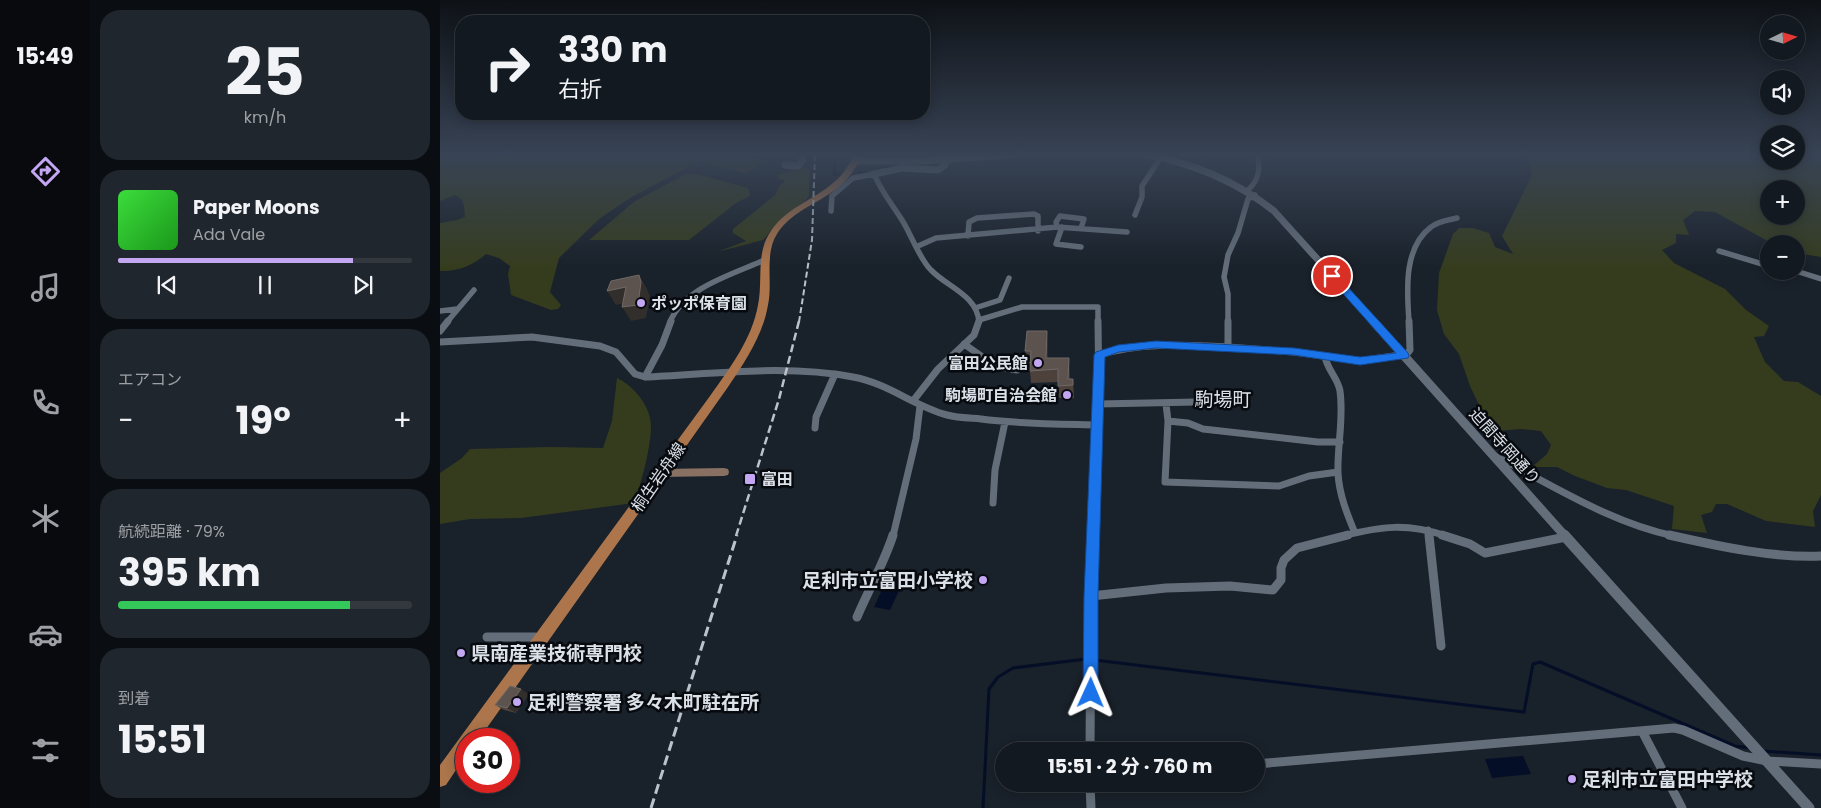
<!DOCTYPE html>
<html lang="ja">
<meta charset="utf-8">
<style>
:root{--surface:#131920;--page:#20262d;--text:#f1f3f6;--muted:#9da0a5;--line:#32383e;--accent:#c3a7f2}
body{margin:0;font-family:Poppins,"Noto Sans JP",sans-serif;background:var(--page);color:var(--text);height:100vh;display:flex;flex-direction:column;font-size:19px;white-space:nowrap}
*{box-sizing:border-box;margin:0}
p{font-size:16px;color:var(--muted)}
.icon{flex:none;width:28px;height:28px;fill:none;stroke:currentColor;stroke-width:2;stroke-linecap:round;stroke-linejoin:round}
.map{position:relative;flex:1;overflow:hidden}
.drawer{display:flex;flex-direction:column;gap:10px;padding:10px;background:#0a0e12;width:350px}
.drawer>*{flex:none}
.top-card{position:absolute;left:15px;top:15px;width:475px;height:105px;border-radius:20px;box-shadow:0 2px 12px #0003,0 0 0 1px var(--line);background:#131920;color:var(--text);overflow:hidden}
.needle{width:32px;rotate:85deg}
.tools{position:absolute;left:1320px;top:15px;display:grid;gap:10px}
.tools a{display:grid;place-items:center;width:45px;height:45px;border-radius:50%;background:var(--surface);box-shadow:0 2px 12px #0003,0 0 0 1px var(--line);font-size:25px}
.speed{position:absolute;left:15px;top:728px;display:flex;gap:10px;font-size:25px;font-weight:700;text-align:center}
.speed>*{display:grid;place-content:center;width:65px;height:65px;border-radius:50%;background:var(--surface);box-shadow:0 2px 12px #0003,0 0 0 1px var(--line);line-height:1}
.speed .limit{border:8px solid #d22;background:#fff;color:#111}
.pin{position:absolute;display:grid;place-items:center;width:42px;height:42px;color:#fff;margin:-21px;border:2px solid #fff;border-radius:50%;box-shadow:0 1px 5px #0007}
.me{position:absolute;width:55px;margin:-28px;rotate:1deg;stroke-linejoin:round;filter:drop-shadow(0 0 4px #0008)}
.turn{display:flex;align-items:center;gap:18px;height:105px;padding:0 20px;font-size:22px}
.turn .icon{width:65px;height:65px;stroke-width:2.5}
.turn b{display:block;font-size:35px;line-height:42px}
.big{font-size:38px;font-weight:700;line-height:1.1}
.drawer .card{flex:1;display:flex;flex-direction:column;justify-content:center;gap:8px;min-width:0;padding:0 18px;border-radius:20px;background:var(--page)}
.drawer .dial{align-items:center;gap:0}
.dial b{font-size:65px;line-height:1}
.song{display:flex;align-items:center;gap:15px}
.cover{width:60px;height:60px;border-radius:8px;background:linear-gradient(135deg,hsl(120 70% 55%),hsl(120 70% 35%))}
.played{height:5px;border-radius:2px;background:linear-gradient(90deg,var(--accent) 80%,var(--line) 80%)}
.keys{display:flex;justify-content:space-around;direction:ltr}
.heat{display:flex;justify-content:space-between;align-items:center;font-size:28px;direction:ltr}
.charge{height:8px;border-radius:4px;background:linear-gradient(90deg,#34c759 79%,var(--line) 0)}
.trip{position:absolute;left:555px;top:742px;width:270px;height:50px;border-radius:25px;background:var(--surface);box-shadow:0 2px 12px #0003,0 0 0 1px var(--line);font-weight:700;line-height:50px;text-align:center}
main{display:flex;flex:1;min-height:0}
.menu{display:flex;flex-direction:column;width:90px;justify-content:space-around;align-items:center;background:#080a0d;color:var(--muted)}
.menu .icon{width:35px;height:35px}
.menu .current{color:var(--accent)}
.menu b{font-size:22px;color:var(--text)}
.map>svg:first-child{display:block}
</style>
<main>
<nav class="menu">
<b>15:49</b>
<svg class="icon current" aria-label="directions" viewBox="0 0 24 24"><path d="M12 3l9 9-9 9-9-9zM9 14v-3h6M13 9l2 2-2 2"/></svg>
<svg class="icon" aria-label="music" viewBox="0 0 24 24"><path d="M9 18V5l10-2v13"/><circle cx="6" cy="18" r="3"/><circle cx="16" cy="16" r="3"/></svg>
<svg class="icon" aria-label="phone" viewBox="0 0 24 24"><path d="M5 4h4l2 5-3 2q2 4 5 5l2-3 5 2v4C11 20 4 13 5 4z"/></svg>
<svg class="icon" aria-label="climate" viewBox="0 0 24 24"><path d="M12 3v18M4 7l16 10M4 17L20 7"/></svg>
<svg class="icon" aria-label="car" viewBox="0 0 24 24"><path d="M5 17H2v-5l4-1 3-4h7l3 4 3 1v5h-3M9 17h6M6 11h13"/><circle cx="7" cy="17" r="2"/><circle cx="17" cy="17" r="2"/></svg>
<svg class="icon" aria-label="filters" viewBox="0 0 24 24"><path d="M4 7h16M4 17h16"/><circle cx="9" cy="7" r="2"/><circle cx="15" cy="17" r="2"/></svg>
</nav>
<section class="drawer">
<div class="card dial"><b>25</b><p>km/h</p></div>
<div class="card">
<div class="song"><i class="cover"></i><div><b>Paper Moons</b><p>Ada Vale</p></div></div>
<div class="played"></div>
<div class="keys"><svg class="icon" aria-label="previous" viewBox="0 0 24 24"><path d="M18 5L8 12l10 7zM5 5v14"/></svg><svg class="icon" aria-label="pause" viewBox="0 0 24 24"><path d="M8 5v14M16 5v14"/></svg><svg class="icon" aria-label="next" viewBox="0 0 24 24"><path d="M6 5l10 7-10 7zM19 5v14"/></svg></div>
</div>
<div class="card"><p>エアコン</p>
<div class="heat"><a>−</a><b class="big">19°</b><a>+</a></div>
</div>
<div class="card"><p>航続距離 · 79%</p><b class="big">395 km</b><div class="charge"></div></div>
<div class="card"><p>到着</p><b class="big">15:51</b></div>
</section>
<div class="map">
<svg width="1381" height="808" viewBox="0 0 1381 808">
<rect width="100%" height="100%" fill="#19212a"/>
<path fill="#353c1e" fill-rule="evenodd" d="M0,154h272l-82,44 -31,21 -40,39 -9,34 11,13 -3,4 -7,1 -40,-15 -3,-21 2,-8 -11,-8 -13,-4c-13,11 -28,18 -46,17v-48l17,-3 8,-3c-1,-10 0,-18 -10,-22l-15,6z
M276,154h22l26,7 -18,13 -42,-12z
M1086,154h243v7h27v-7h25v103l-25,-4v-9h-23l-58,-32 -20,-1 -12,9 6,15 -13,-1v9l-14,7 12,13 51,26 21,21 23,16 -5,10 -10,1 11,25 19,19 14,1 23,14v99l-8,16 2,16 -49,-6 -39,-17h-11l-4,8 -11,3 6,18 -35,-4 2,-23 -48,-16 -19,-2 -32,-12 -18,-9h-25l15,-13 4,-9 -10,-14 -20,-2 -38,3 -9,-8 -3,-7 6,-4 3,-6 -10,-21 -11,-32 -15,-20 -7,-24 2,-37 14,-39 6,-6h14l16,5 6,14 18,7 -11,-18 30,-61zM1329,189h27v27h-27z
M364,167l6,3 -1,26 -3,4 -23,17 -20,23 -46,12 29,-11 -13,-8v-4l42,-34 4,-9 6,-5 -7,-3 -1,-3z
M246,174l14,1 48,13 2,8 -14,7 -47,37h-100l46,-39z
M177,378c17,8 34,28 34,49 0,19 -10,58 -17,76l-113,15 -51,1 -30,5v-51l22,-15 8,-9 81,-2 52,1 9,-27z"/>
<path fill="#050e27" d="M447,579l16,3 -13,28 -16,-3z
M1083,756l8,18 -39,4 -7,-19z"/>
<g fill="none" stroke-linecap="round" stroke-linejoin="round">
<path stroke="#050e27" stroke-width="2" d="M396,154l-2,21 6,-1
M749,154l29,4 60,-1 4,-3
M439,169l11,-2
M419,173l7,-1"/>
<path stroke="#050e27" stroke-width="3" d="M1323,751l58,4
M543,808l6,-119 9,-12 15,-9 73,-9 438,53 9,-48 7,-2 195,84 15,2"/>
<path stroke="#646e7a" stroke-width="5.5" d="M807,191c12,-10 14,-22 10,-37
M391,211l1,-15 21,-18 21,-4c7,17 18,30 28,46 9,14 18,40 29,50 16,17 46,25 48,52
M695,215l7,-18v-11l19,-29
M617,227l-1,-5 4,-6 24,3 -3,9
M622,227l-6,17 25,3
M528,236l1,-14 8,-4 57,-4 4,2v15
M478,246l18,-8 121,-11 70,5
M1279,251l50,15
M1356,271l25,8
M535,308l25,-8 9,-22
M0,311l17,-2
M539,320l43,-13h76v15
M7,322l27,-32
M230,322c14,-35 64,-48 97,-63
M788,322v-28l-4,-17 4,-22 10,-22 10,-34 7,-4
M969,322c-2,-31 -6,-74 22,-95 7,-6 18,-7 26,-9"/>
<path stroke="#646e7a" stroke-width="7" d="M788,321v26l66,5 66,9 47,-7 3,-4 -1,-29
M0,331l8,-10
M0,342l92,-5 68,9 16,6 19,22 10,3c69,-3 140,-13 208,0 34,6 61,29 94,38 11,3 23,3 34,4 39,5 78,5 117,6
M524,344l33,23 20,3
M659,355c43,-13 85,-10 129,-8
M885,356c2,14 13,22 15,35 4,28 -3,55 -2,82 1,21 9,41 17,60
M205,377l17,-32 9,-24
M473,401l25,-32 36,-34 5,-14
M659,404l145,-3
M726,404l2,17 20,2 15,6 115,13h22
M728,421l-3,61 114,4 30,-10 29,-4
M375,428l1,-11 19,-43
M1057,457c57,29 114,66 177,79
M553,503l2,-33 10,-48
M988,530l1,6
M453,536l23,-97 4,-33
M654,536l5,-132 -1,-83
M903,536c39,-10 64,-13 103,0"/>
<path stroke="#646e7a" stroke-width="9" d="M989,535l12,111
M1002,535l28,9 15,9 81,-16
M1229,535c49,11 101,23 152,21
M651,596l75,-8 64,-2 43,4 8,-10v-12l3,-8 13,-12 51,-13
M417,617c12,-28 27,-54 36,-82
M47,637h48l5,2
M1202,731l40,77
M650,751l1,-155 3,-61
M816,764l418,-36 9,2 60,26 24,5 54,3
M650,784l1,24"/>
<path stroke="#646e7a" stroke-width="7" d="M704,154c49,9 91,26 130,57l100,111
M416,161h69l94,-7
M345,165l13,1 4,-5 2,-7
M434,174l28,-6 36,2 7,-5v-5"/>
<path stroke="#646e7a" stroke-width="9" d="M933,321l192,215"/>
<path stroke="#646e7a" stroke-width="11" d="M1124,535l245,273"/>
<path fill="#887162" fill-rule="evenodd" d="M284,468l4,1 1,3 -1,3 -4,1 -64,1 -4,-1 -1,-3 1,-3 4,-1z"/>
<path fill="#ac754b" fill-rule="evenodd" d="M414,154h8c-18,48 -62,45 -85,80 -13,20 -4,48 -9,71 -5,30 -23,57 -40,82l-249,352h-13v16l-20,30 -6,2v-22l270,-369c20,-28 42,-57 48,-91 5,-24 -2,-50 11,-71 21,-36 68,-36 85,-80z"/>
<path stroke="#bcc2ca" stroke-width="2" stroke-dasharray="6 3" stroke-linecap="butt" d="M359,322l13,-82 3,-86"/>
<path stroke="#bcc2ca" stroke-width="2.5" stroke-dasharray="8 4" stroke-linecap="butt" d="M296,536l43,-137 20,-78"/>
<path stroke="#bcc2ca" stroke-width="3" stroke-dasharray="10 5" stroke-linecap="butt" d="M211,808l86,-273"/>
</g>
<path fill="#4d423b" d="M608,343v15l22,12v9h3l1,19h-15l-1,-16 -27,1 -1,-12v-8l-3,1 -2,-13z
M89,694l-13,19 -12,-3 -9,-5z"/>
<path fill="#322e2c" d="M199,275l8,14 3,7 -4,22 -15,3 -9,-14z
M186,287l8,14 -18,4 -9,-14z
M607,331l1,12v28l-2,-13z
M629,358l1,12 -1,16 -1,-7z
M81,689l8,5 -13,19 -9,-5z"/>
<path fill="#5c534e" stroke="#706966" d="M199,275l2,7 -3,23 -16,2 4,-20 -19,4 4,-10z
M587,331h20l-1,27h23l-1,21h5v6l-15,1v-17l-28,2 1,-20h-6z
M70,686l11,3 -14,19 -12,-3z"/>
<linearGradient id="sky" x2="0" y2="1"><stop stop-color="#0e1217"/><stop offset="0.58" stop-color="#384355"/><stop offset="1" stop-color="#384355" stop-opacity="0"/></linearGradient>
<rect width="1381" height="267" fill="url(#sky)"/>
<path fill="#1a73e8" stroke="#114b97" d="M892,273l4,1 72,79 1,3 -1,2 -48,7 -66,-10 -138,-7 -37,4 -14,5 -7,239v97l-2,5 -5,2 -6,-2 -2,-5 1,-97 10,-241 2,-3 22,-7 38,-4 138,7 66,9 36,-4 -67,-75 -1,-2z"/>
<g fill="#c3a7f2" stroke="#070a0e" stroke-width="2">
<circle cx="201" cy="303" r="5"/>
<circle cx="598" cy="363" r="5"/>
<circle cx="627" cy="395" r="5"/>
<rect x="304" y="473" width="12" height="12" rx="2.5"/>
<circle cx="543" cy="580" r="5"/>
<circle cx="21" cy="653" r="5"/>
<circle cx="77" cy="702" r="5"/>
<circle cx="1132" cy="779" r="5"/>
</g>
<g text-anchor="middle" stroke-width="5" stroke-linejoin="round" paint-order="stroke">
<g font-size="16" font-weight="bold" fill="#dbe1e8" stroke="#070a0e" text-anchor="start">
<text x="211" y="309">ポッポ保育園</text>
<text x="588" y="369" text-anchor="end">富田公民館</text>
<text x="617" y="401" text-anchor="end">駒場町自治会館</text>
<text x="321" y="485">富田</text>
</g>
<g font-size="16" fill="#dbe1e8" stroke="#070a0e">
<text transform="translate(1065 446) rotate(48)" y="6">迫間寺岡通り</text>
<text transform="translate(218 477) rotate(-55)" y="6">桐生岩舟線</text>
</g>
<g font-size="19" fill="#dbe1e8" stroke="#070a0e">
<text x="783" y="406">駒場町</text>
</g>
<g font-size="19" font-weight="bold" fill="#dbe1e8" stroke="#070a0e" text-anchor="start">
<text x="533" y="587" text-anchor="end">足利市立富田小学校</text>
<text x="31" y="660">県南産業技術専門校</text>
<text x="87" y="709">足利警察署 多々木町駐在所</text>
<text x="1142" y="786">足利市立富田中学校</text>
</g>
</g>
</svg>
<div class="tools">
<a><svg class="needle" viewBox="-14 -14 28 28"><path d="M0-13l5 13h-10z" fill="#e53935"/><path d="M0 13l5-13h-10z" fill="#9da0a5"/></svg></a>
<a><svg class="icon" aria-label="sound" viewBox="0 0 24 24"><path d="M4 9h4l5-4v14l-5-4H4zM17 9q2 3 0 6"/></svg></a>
<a><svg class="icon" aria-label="layers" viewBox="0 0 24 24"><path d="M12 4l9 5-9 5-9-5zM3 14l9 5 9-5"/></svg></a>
<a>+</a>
<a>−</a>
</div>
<div class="speed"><div class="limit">30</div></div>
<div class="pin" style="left:892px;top:276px;background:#d93025"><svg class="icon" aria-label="arrive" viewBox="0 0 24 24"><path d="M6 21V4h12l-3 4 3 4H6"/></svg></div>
<svg class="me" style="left:651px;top:693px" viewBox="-20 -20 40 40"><path d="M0-17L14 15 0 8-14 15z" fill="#1a73e8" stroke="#fff" stroke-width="4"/></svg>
<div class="trip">15:51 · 2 分 · 760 m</div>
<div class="top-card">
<div class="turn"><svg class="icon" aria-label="right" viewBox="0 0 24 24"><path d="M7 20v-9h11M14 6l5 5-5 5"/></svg><div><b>330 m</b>右折</div></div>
</div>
</div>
</main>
